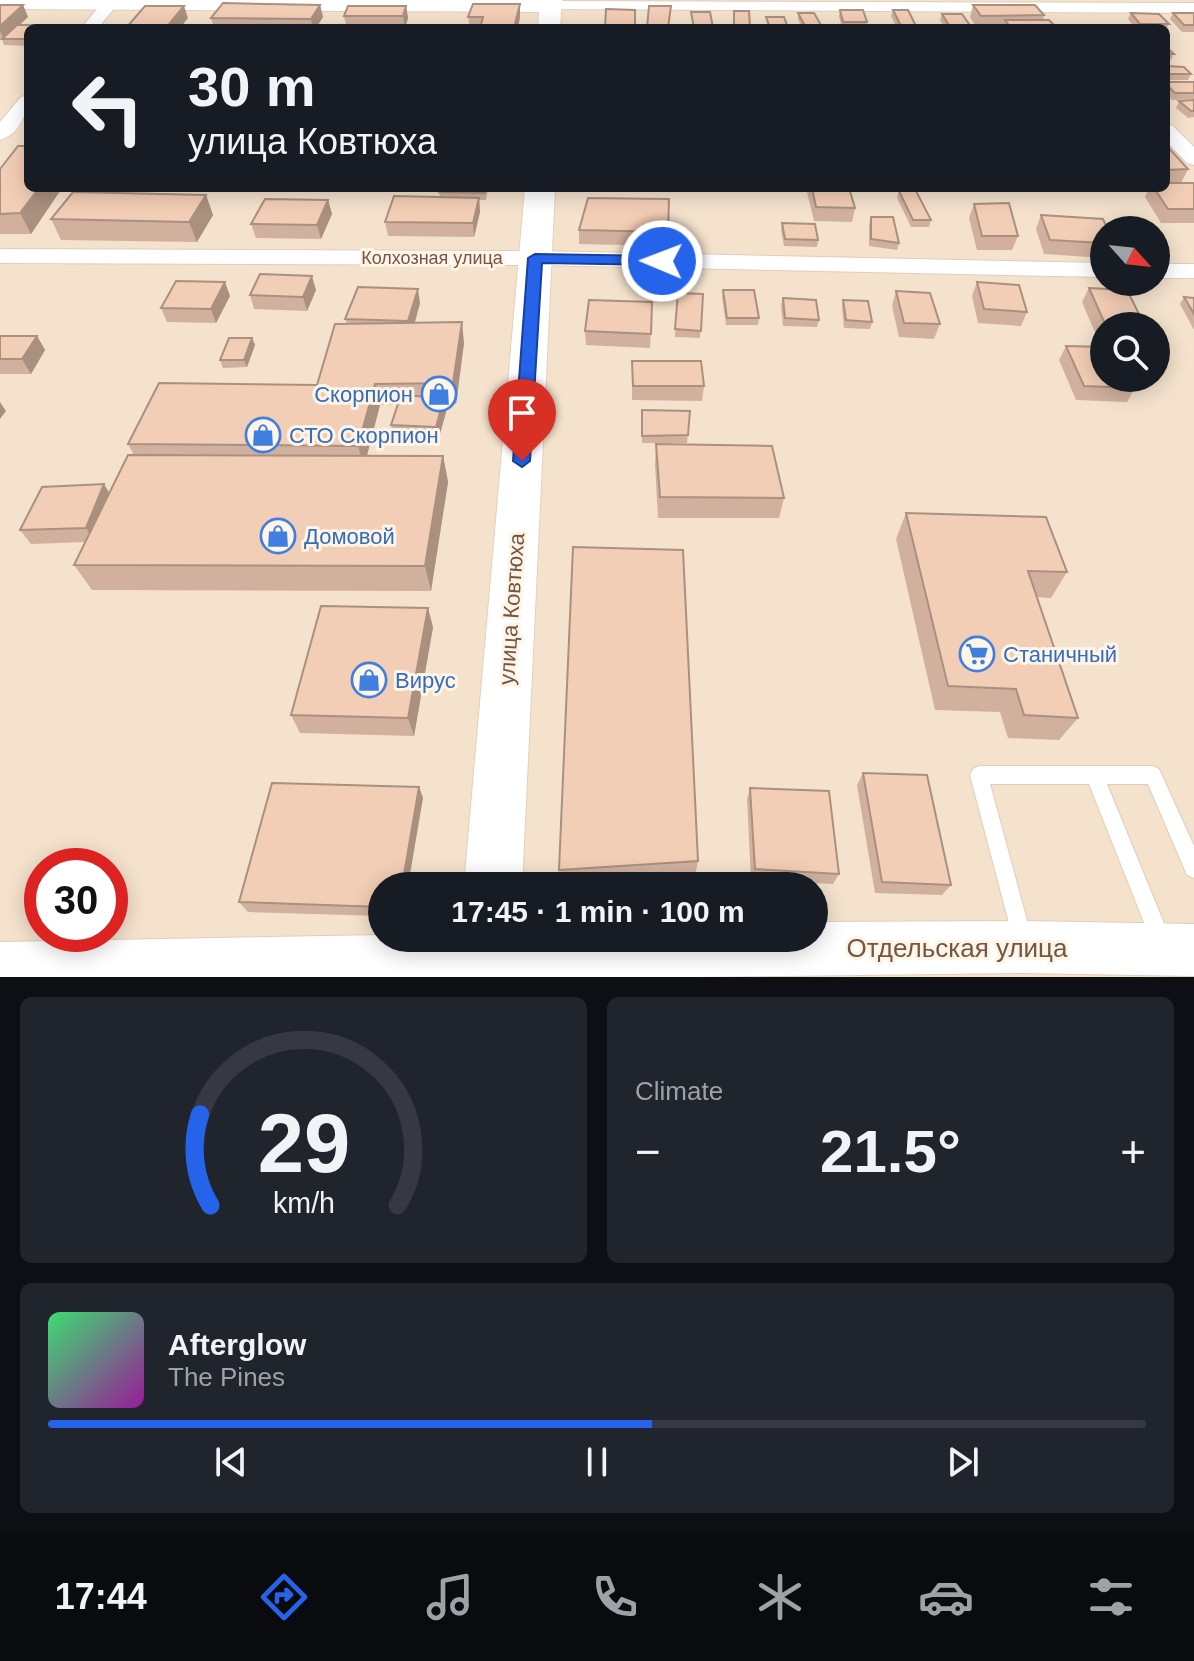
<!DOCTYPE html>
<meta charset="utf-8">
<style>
:root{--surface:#171b24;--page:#20242c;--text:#f1f3f6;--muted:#9ea1a6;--line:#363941;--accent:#2563eb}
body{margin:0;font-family:Helvetica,sans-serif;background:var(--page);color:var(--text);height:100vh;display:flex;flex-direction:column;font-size:30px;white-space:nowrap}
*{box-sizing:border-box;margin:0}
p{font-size:26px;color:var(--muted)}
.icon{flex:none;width:44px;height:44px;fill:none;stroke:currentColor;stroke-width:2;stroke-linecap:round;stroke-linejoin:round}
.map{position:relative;height:977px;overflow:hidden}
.panel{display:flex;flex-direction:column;gap:20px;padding:20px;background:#0d0f14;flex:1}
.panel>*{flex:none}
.top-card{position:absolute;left:24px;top:24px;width:1146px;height:168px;border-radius:12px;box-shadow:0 4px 20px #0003;background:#171b24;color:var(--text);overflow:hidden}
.needle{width:52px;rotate:117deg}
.fabs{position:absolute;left:1090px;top:216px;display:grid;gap:16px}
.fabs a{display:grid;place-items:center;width:80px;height:80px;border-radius:50%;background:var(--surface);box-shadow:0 4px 20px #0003;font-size:40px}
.speed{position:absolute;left:24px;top:848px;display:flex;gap:16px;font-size:40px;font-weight:700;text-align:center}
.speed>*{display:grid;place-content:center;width:104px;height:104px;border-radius:50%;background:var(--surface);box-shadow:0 4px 20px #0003;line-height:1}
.speed .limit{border:12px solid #d22;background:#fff;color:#111}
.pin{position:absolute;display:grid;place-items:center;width:68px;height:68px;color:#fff;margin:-82px -34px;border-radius:50% 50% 50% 0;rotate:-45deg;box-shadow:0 0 8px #0007}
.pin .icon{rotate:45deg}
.me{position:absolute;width:88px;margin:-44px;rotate:271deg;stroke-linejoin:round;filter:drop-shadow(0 0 6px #0008)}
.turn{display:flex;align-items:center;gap:28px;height:168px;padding:0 32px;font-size:36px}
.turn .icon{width:104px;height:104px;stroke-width:2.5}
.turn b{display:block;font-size:56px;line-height:68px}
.big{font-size:60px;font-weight:800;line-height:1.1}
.panel .tile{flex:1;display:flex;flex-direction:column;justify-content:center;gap:12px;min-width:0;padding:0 28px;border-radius:12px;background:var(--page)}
.panel .dial{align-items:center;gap:0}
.dial svg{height:208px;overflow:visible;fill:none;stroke:var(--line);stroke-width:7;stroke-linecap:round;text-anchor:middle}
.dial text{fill:var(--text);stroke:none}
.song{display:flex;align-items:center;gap:24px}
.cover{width:96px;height:96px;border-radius:12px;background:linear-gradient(135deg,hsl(140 70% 55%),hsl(300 70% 35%))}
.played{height:8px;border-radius:4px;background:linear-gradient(90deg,var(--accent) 55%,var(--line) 55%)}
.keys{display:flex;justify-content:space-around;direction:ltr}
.heat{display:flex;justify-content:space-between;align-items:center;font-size:44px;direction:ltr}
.panel .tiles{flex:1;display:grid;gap:20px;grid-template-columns:1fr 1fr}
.tile:last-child{grid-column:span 2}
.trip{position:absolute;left:368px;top:872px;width:460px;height:80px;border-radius:40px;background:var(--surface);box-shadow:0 4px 20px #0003;font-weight:800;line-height:80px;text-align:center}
.tab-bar{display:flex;height:128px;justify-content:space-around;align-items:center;background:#090b0e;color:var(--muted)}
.tab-bar .icon{width:56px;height:56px}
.tab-bar .selected{color:var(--accent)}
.tab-bar b{font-size:36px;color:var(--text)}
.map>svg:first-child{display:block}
</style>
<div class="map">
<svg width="1194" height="977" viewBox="0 0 1194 977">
<rect width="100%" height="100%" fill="#fdf1df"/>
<path fill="#f4e2cd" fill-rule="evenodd" d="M0,0h1194v977h-1194zM28,28h1138v160h-1138zM1104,230h52v52h-52zM1104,326h52v52h-52zM42,866h68v68h-68zM382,886h432v52h-432z"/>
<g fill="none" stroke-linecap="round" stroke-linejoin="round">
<g stroke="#e1cdbb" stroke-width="2">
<path id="service" d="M979,766h174l6,3 35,77v32l-7,-3 -39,-91h-41l63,154 -3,7 -7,3 -7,-3 -64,-161h-99l42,155 -3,7 -7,3 -7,-3 -45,-171 3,-6z"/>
</g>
<g stroke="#e1cdbb" stroke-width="2">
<path id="minor" d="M105,0h16l-23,28h-17z
M551,1l643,2v10l-649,-4v-6z
M28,95c0,18 -9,40 -28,45v-18l21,-25z
M1166,124l7,2 21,21v18l-7,-2 -21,-22z
M0,249l535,2 569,12v14l-569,-12 -535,-2z
M1156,264h38v14h-38z"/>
</g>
<g stroke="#e1cdbb" stroke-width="2">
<path id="tertiary" d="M0,0h551l9,6 -9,6 -551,-3z
M1024,921l170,3v52l-170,-3 -329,4h-695v-35l382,-7v3h432v-16z"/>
</g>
<g stroke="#e8cfbb" stroke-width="2">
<path id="secondary" d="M540,0h22l-2,28h-22z
M525,188h30l-33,698h-58z
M459,938h60l-2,39h-62z"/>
</g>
<use href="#service" fill="#fff" fill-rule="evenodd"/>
<use href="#minor" fill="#fff" fill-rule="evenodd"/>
<use href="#tertiary" fill="#fff" fill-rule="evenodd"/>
<use href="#secondary" fill="#fff" fill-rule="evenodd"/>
</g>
<path fill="#d1b19d" d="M0,5h23l5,12 -8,8h25l1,3h-18v18l-24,-1 -2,-6h-2z
M320,5l3,12 -7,11h-102l-3,-10z
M973,5l71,10 -1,5 14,8h-80l-7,-11z
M406,6l2,12 -3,10h-58l-3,-12z
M840,10l27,12 -1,6h-24l-3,-12z
M893,10l24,18h-20l-6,-12z
M798,13l23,12 -1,3h-18l-4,-9z
M1131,13l38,11 -3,6v-2h-31l-7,-9z
M1173,13h21v19h-12l-12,-13z
M942,14l29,13 -1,1h-25l-5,-8z
M520,16l-2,12h-48l-2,-11z
M1166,47l8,7 -3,6 -5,1z
M1166,66l25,8 -3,6h-22z
M1166,82h28v17l-22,1 -6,-6z
M1194,100v17l-6,1 -12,-10 3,-7z
M1166,145l22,24 -7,14h-15z
M0,169l28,19h34l-31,46h-31z
M1194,183v40h-33l-16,-26 4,-9h17z
M488,188l-2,12h-7l1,12 -6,25 -86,-1 -3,-14 55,-25 -1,-5z
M606,188h54l-54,2z
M806,188h43l6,20 -3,14 -38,-1z
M899,191l32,29 -2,7h-18l-14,-29z
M206,195l7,20 -16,27 -136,-2 -10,-21z
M669,199l-2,47 -88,-2v-14z
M328,200l4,14 -11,25 -65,-1 -5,-14z
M974,204l44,32 -6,14h-35l-8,-32z
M1041,215l63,28v15l-60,-4 -8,-25z
M871,217l28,26 -2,7 -28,-4v-22z
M1117,222l35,8h-38v-1z
M782,223l36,17 -1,7 -33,-1 -3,-16z
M1156,235l9,13 -3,7h-6z
M977,282l50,30 -6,14 -43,-3 -6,-27z
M1089,288l56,38h-41v16h-5l-17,-40z
M316,290l-9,21 -53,-2 -4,-14z
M723,290l36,28 -1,7h-32l-4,-28z
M896,291l44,33 -6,15 -35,-2 -7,-31z
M678,293l25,1 -3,44 -25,-1z
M230,296l-14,27 -49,-1 -6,-14z
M1184,297l10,1v32l-14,-26z
M783,298l36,22 -2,7 -34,-1 -2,-21z
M843,300l29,22 -2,7 -26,-1 -2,-21z
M652,302l-2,46 -64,-3 -1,-14z
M420,303l-5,20 49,20 -8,61h-11l1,8 -8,29 -43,-2 -4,-14 7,-20h-18l-13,50 76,1 5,26 -17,109 -339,-1 -18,-25 11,-23 -54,2 -11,-14 89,-37 25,-38 -6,-11 189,-59 30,-62 -2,-4z
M0,336h37l8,14 -14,24h-31z
M252,338l3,7 -8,22 -24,1 -3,-8z
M1066,346l69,42 -8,14 -51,-2 -17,-40z
M632,361l72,25 -2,15 -70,-1z
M690,411l-3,32h-45l-1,-25z
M656,444l128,54 -5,20h-121l-3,-53z
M906,513l161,59 -16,26 -15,-1 42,121 -19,22 -51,-2 -8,-26 -65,-2 -39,-171z
M433,627l-19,109 -114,-3 -9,-18z
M863,773l88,112 -9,10 -67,-2 -18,-108z
M419,787l4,11 -41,88v30l-134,-4 -9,-10z
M750,788l89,86 -6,10 -82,-4 -4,-81z
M698,861l-4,20 -87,5h-47l-1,-16z"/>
<path fill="#aa907f" d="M520,4v12l-2,12h-4z
M23,5l5,12 -24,22 -4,-8v-5z
M320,5l3,12 -7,11h-3l-2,-9z
M184,6l4,12 -8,10h-14z
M406,6l2,12 -3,10 -2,-12z
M39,188h23l-31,46 -11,-21z
M206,195l7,20 -16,27 -8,-20z
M479,198l1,14 -6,25 -1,-14z
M328,200l4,14 -11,25 -4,-14z
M312,276l4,14 -9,21 -4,-14z
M225,282l5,14 -14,27 -5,-14z
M418,289l2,14 -9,32 -3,-14z
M462,322l2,21 -8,61 -3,-21z
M37,336l8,14 -14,24 -9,-15z
M252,338l3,7 -8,22 -3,-7z
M375,384l5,21 -16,62 -6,-21z
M444,398l2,14 -8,29 -2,-14z
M0,402l6,9 -6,8z
M443,456l5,26 -17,109 -6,-25z
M104,484l9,15 -18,43 -9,-14z
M428,608l5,19 -19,109 -6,-18z
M419,787l4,11 -15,88h-6z"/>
<path fill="#f3ceb6" stroke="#aa907f" stroke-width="2" d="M223,3l97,2 -9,14 -100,-1z
M473,4h47l-6,24h-34l3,-11h-15z
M0,5h23l-23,21z
M973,5h62l9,10 -63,1z
M145,6h39l-18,22h-40z
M348,6h58l-3,10h-59z
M649,6h22l-3,22h-21z
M606,9l29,1v18h-30z
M840,10h23l4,12h-24z
M893,10h15l9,18h-15z
M734,11h15l1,17h-16z
M691,12h19l3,16h-19z
M798,13h16l7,12 -16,1z
M1131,13l28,1 10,10h-29z
M1173,13h21v12h-10z
M942,14h20l9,13h-21z
M766,17h18l4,11h-18z
M1005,20h44l8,8h-46z
M17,25h28l-3,3h-14v11h-26z
M1166,47l8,7h-8z
M1166,66l18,1 7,7h-25z
M1166,82h28v11h-19l-9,-9z
M1194,100v11h-3l-12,-10z
M1166,145l22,24 -22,1z
M18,146h10v42h11l-19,25 -20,1v-45z
M1166,183h28v26h-26l-14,-21h12z
M440,188h46l-1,5 -46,-1z
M812,188h37l6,20 -39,-1z
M899,191h17l15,29h-18z
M73,192l133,3 -17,27 -138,-3z
M394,196l85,2 -6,25 -88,-1z
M588,198l81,1 -1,33 -89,-2z
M265,199l63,1 -11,25 -66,-1z
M1009,203l9,33h-36l-8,-32z
M1041,215l62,4 5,11h-4v13l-54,-3z
M871,217h22l6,26 -28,-4z
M1117,222h29l6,8h-29z
M782,223l33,1 3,16 -33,-1z
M1156,235l9,13h-9z
M260,274l52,2 -9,21 -53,-2z
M176,281l49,1 -14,27 -50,-1z
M977,282l42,3 8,27 -43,-3z
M358,287l60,2 -10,32 -63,-2z
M1089,288l38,2 18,36h-39z
M723,290h31l5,28h-32z
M896,291l34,2 10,31 -36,-1z
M678,293l25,1 -2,37 -26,-2z
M1184,297l10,1v16z
M783,298l33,2 3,20 -34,-2z
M589,300l63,2 -1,32 -66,-3z
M843,300l25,1 4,21 -26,-2z
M462,322l-9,61 -78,1 -17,62 -230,-2 31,-61 158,2 18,-61z
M0,336h37l-15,23h-22z
M229,338h23l-8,22h-24z
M1066,346l38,1v31h26l5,10 -51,-2z
M632,361h69l3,25h-71z
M401,395l43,3 -8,29 -45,-2z
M642,410l48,1 -2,24 -46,1z
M656,444l116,2 12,52 -124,-1z
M128,455l315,1 -18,110 -351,-1z
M104,484l-18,44 -66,2 22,-43z
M906,513l140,4 21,55 -39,-1 50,147 -54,-3 -8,-26 -68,-3z
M573,547l110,3 15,311 -139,9z
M321,606l107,2 -20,110 -117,-3z
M863,773l64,2 24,110 -69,-3z
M272,783l147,4 -17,99h-20v21l-143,-5z
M750,788l79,3 10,83 -84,-5z"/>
<path fill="#2563eb" stroke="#184099" stroke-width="2" d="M535,254l127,2 7,5 -7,4 -120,-2 -12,198 -8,6 -9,-6 15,-203z"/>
<defs>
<g id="shop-ring" transform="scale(1.8)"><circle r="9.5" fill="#fff5e6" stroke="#3f7fe0" stroke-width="1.5"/><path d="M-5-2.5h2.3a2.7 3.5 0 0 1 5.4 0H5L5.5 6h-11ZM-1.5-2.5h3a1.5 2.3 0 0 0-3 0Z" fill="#3f7fe0"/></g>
<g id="supermarket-ring" transform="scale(1.8)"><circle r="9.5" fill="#fff5e6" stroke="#3f7fe0" stroke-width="1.5"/><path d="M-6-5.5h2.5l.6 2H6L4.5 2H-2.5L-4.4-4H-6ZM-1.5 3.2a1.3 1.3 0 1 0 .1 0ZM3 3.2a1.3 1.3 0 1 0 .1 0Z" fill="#3f7fe0"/></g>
</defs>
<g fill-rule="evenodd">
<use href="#shop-ring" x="439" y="394"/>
<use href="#shop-ring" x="263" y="435"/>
<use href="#shop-ring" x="278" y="536"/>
<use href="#supermarket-ring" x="977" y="654"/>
<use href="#shop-ring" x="369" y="680"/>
</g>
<g text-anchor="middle" stroke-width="6" stroke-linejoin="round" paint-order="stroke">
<g font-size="18" fill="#735646" stroke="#fff5e6">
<text x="432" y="264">Колхозная улица</text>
</g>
<g font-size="22" fill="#366cbe" stroke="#fff5e6" text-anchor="start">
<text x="413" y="402" text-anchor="end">Скорпион</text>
<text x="289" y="443">СТО Скорпион</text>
<text x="304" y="544">Домовой</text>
<text x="1003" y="662">Станичный</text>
<text x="395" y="688">Вирус</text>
</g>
<g font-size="22" fill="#735646" stroke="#fff5e6">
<text transform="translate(511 609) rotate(-86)" y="8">улица Ковтюха</text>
</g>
<g font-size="26" fill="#735646" stroke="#fff5e6">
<text x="957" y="957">Отдельская улица</text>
</g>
</g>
</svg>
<div class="fabs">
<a><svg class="needle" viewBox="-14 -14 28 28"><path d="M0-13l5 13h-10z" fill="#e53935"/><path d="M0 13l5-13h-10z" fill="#9ea1a6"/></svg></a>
<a><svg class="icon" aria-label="search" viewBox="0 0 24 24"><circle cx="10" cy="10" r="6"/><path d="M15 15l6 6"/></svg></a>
</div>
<div class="speed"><div class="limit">30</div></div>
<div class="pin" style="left:522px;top:461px;background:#d93025"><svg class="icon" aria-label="arrive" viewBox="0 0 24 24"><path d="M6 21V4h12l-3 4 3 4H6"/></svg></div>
<svg class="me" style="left:662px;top:261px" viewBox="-20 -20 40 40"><circle r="17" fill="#2563eb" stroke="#fff" stroke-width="3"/><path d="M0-11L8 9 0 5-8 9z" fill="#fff"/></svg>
<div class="trip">17:45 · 1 min · 100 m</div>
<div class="top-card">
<div class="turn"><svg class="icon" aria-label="left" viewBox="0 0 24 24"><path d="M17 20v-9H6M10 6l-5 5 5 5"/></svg><div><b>30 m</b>улица Ковтюха</div></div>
</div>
</div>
<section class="panel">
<div class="tiles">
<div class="tile dial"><svg viewBox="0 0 100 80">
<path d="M14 69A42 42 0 1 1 86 69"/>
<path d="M14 69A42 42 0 0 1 10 34" stroke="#2563eb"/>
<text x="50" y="56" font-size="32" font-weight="700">29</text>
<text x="50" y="72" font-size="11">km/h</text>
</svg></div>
<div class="tile"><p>Climate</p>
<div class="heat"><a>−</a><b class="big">21.5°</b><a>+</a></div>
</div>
<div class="tile">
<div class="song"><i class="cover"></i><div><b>Afterglow</b><p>The Pines</p></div></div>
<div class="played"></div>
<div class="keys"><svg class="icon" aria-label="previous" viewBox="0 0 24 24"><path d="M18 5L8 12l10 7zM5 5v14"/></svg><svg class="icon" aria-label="pause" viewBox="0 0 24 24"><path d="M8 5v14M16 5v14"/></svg><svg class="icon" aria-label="next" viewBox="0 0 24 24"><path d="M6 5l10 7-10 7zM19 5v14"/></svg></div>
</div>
</div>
</section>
<nav class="tab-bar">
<b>17:44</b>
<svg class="icon selected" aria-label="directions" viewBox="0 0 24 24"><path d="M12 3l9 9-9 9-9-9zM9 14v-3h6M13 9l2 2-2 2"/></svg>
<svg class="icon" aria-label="music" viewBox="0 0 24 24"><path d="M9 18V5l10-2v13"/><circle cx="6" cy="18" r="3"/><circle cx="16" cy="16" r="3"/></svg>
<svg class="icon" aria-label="phone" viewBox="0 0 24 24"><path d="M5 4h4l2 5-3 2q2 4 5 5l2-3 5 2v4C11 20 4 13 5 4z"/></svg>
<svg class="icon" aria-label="climate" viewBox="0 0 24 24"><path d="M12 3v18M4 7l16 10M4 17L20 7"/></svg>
<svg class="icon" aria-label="car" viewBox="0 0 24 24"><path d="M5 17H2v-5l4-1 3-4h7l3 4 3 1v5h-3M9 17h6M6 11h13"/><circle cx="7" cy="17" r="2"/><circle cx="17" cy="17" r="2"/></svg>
<svg class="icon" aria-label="filters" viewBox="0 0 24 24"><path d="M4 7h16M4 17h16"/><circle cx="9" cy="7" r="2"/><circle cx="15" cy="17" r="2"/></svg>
</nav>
